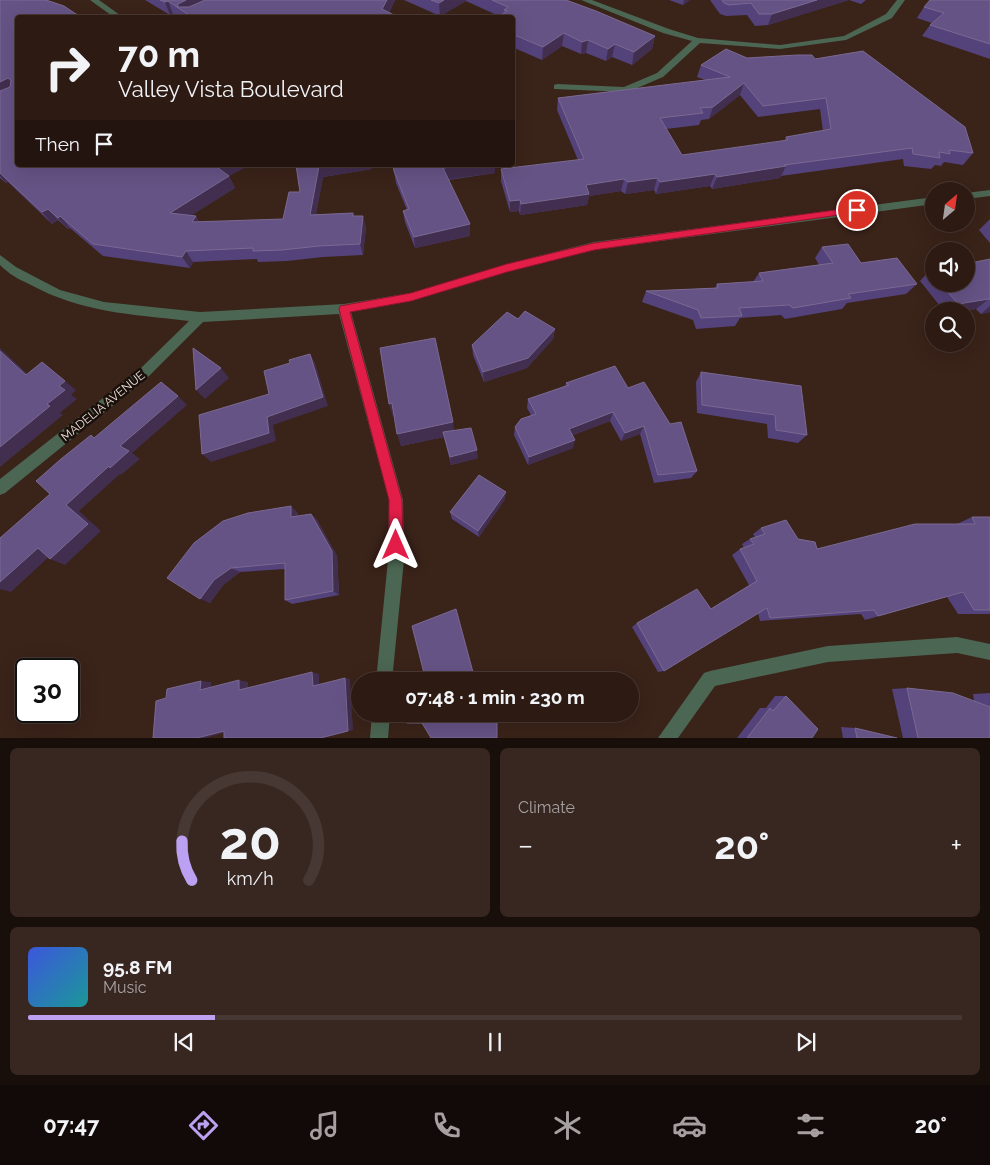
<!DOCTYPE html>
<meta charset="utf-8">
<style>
:root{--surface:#2c1a13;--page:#382721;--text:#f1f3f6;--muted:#a6a1a0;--line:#483833;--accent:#bca0f2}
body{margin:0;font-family:Raleway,sans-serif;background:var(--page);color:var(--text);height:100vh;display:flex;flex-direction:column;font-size:19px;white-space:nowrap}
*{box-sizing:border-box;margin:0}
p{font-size:16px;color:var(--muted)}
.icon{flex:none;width:28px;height:28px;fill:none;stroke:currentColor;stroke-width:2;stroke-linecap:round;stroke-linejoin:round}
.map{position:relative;height:738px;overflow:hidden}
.details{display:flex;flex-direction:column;gap:10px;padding:10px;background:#180e0a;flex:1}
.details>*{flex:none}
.banner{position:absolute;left:15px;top:15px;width:500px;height:152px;border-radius:5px;box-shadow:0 5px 20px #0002,0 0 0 1px var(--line);background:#2c1a13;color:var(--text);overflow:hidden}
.needle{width:32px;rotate:29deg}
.tools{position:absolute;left:925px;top:182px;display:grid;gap:10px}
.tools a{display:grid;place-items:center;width:50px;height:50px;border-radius:50%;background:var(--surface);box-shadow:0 5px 20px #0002,0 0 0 1px var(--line);font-size:25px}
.speed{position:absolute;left:15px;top:658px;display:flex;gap:10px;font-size:25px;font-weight:700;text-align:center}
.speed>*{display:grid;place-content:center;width:65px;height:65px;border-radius:50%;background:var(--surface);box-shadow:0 5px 20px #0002,0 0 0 1px var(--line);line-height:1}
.speed .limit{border:2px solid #111;border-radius:8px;background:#fff;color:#111}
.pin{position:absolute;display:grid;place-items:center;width:42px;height:42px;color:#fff;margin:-21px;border:2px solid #fff;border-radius:50%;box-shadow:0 1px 5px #0007}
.me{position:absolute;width:55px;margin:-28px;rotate:0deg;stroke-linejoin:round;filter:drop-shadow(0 0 4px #0008)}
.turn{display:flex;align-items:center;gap:18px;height:105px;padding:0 20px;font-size:22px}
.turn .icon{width:65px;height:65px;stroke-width:2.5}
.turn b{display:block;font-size:35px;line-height:42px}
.then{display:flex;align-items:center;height:48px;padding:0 20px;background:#0003;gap:10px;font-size:19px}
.big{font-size:38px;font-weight:700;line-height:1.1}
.details .card{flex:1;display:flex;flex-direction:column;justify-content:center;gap:8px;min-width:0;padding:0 18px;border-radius:8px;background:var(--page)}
.details .dial{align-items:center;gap:0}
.dial svg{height:130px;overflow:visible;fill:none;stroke:var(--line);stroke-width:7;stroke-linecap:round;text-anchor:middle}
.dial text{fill:var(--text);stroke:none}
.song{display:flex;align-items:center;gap:15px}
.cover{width:60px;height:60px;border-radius:8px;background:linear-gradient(135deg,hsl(230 70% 55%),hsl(180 70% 35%))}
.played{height:5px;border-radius:2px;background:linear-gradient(90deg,var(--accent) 20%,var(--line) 20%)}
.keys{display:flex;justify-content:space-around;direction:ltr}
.heat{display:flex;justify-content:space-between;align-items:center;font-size:28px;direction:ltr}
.details .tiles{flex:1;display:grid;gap:10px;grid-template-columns:1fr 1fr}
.card:last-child{grid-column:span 2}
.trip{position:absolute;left:351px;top:672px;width:288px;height:50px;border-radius:25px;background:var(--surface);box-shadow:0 5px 20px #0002,0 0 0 1px var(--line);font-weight:700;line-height:50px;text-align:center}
.dock{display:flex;height:80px;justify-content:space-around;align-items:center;background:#120a08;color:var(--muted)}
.dock .icon{width:35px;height:35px}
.dock .selected{color:var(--accent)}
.dock b{font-size:22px;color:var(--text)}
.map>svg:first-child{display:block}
</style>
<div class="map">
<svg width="990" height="738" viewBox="0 0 990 738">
<rect width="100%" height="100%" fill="#3a2319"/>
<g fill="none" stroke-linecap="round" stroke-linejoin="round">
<path fill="#4b6652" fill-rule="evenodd" d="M90,0h9l25,18h-9z
M581,0h11l77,29 29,9 82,7 64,-9 42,-22 11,-14h8l-13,18 -46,22 -66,9 -80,-6 -37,34 -35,15 -74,-3v-4l3,-1 67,3 33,-14 35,-32 -29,-8z
M990,190v6l-24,3v-6z
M934,197v7l-340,46 -87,22 -96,29 -60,11 52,188 1,60 -12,121h-16l12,-121 1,-60 -50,-186 -136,8 -55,55 -143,116 -5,2v-16l140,-110 49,-48c-59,-7 -107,-8 -160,-37 -11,-5 -20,-10 -29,-19v-10l16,12 44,23 44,12 96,10 144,-8 67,-11 96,-29 87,-22z
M957,637l33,7v16l-33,-7 -129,9 -113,24 -37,52h-20l46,-65 6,-2 118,-25z
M372,714h18l-2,24h-18z"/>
</g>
<path fill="#54427a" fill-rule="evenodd" d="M0,0h46l-28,165h231l-20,11 6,12 -44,27 9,7 83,-3 17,-27 -4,-27 76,4 -49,8 -7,37 38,2 12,11 -3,28 -40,2 -36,4 -29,1 -1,-3 -64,3 -3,6 -87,-12 -33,-28 -2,1 -10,-9 -6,4 -44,-42 -2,1 -6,-5z
M145,0h250l-6,13 7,3v2h-217l-6,-4 -3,1z
M404,0h162l89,36 -3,13 -20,16 -20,-8 -6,4 -20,-8 -5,1 -19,-8 -20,14 -30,-13v-29l-13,-2 -33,-15 -26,15z
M669,0h21l-7,5z
M710,0h156l-5,4 -12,-4 -81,25 -13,1 -8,-11 -21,1 -6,-2z
M990,0v59l-68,-23 8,-11 2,-2 -15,-5 7,-11z
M747,58l68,1 158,94 -10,12 -19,-3 -3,4 -6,-1 -4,4 -27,-3 -1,-7 -122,17 -1,2 -68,11 -2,-3 -54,8 -2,-4 -29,4 -4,-3 -32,5 -2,9 -67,10 -1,-4 -9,1 -9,-31v-12l77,-9 -21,-50 1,-12 147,-18 -8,-3 4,-12zM740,95l18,22 62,-8 3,22 -37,6 -2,4 -102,14 -16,-26 33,-4 2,-5 8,-1z
M384,165h111v8l-46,7 21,56 -55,12 -10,-26 -2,-11 4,-1 -11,-27 -3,-17 -8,1z
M990,219v24l-11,-13z
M822,247l39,16 56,21 -11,10 -59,9 -5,6 -57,10 -4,-4 -41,3 -5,8 -39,3 -3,-9 -51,-18 4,-11 69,-3 2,-4 36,-2 6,-9 60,-8 -4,-7z
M990,259v53l-9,2 -5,-5 -11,2h-21l-24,-30 10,-11h4v14h32z
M518,319l37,10 -2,10 -26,29 -43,14 -11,-27 -1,-10z
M701,372l106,63 -9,8 -30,-5 -1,-14 -70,-11 -1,-31z
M566,383l62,5 69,83 -6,7 -37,5 -14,-49 -19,7 -11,-20 -37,14v13l-45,17 -14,-30 1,-8 16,-12 -4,-7 1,-9 37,-13z
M389,404l66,27 23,27 -27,7 -7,-28 -43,9 -7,-30z
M505,499l-26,38 -27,-18 -2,-7z
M298,513v3l13,-2 6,6 20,36 2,39 -47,9 -7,-4v-31l-45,3 -17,13 -13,18 -43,-25z
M972,517h18v97h-32l-11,-17 -82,23 -4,-6 -101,7 -2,-8 -94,58 -6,1 -26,-45 5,-4 73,-14 39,-24 -17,-30 8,-6 4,-1 -2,-4 8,-5 5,-2 -2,-3 8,-6 37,11 19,10 140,-25z
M907,688l67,13 -1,-7 17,-1v45h-87l-11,-49z
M775,696h11l26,42h-75l23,-30h6z
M841,727l14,1 42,10h-54z"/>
<path fill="#422e4f" d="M186,0h31l-37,9 -2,-5z
M387,0h8l-9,18 -4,-9z
M444,0h22v1l-26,15 -1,-13z
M684,0h6l-7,5z
M817,0h32l-81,25 4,-11z
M168,1l5,13 -3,1 -5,-13z
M564,33l-2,13 -20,14 1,-13z
M655,36l-3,13 -20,16 2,-13z
M588,40l-2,13 -5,1 1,-12z
M615,44l-3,13 -6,4 2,-12z
M8,78l9,12 -17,7v-15z
M744,83l-4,12 -31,24 4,-12z
M223,165h26l-20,11 6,12 -57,36 -8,-11 48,-45z
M322,165h50v4l-49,8 -9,49 -4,-11 9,-49z
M470,165h25v8l-51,7 -1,-12z
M786,166l-6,12 -68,11 5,-12z
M0,173l8,9 -2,1 -6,-7z
M715,174l-5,12 -54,8 4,-12z
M657,178l-3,12 -29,4 3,-12z
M624,179l-3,12 -32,5 -2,9 -67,10 1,-11 65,-19z
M520,200l-1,11 -9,1v-11z
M48,209l10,11 -6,4 -10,-12z
M60,216l10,12 -2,1 -10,-11z
M196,216l7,11 -11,-5z
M363,216l3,11 -3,28 -3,-11z
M470,224v12l-55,12 -1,-11z
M186,251l7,11 -3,6 -8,-11z
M989,299l-13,10 -11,2h-15l8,-7z
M990,306v6l-9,2z
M555,329l-2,10 -26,29 -43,14 -1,-10z
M0,348l38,36 -12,-9 -26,-24z
M310,354l5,9 13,43 -55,19 3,16 -65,21 -9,-8 65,-37z
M42,362l34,28 -5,5 6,4 -17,14 3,2 -63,52v-20l47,-43z
M221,368l8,10 -24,21 -9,-9z
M178,396l9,9 -55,48 8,6 -19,16 -1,-1 -41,37 22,20 -36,34 -15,-6 16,-54 54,-59z
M392,403l4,13 -3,1 -4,-13z
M613,412l-3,9 -43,16 2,-8z
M453,422l2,13 -12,-3 1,5 -43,9 -4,-12z
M644,426l-4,8 -19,7 4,-8z
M575,440l-2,8 -45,17 1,-8z
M477,450l1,8 -27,7 -1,-8z
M506,492l-1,7 -26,38 -1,-6z
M291,506l7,7 -1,11 -6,-7z
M311,514l6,6 20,36 2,39 -6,-4z
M38,548l15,5 -42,39 -11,-3v-7z
M231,568l9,4 -17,13 -13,18 -10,-4 14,-19z
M312,672l7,2v13l-6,-1z
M345,678l5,1 3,51 -29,8h-4z
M239,680l9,2v9l-9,-1z
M201,681l10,1v9l-11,-1z
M234,730l-29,8h-8l27,-7z"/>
<path fill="#655385" stroke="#7a6992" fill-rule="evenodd" d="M0,0h46l18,6 18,12h-64v147h205l-5,3 11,8 -59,37 26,3 -4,6 91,-3 6,-27h11l-4,-27h26l-3,1 -9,49 43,-2v3h10l-3,28 -41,2 -37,4 -29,1v-3l-67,3 -4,6 -89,-13 -33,-28 -2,2 -10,-9 -6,3 -42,-39v-82l10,-4 1,-7 -3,-2 -8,4z
M160,0h26l-8,4 -1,3h12l16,-7h182l-5,9 14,7 -3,2h-200l-25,-17 -3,1z
M431,0h13l-5,3z
M492,0h74l30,11 59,25 -21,16 -19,-8 -7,5 -20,-9 -6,2 -18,-9 -21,14 -31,-13v-16h-16l11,-7 -3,-1 4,-3z
M722,0h95l-45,14h-13l-8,-11 -22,2 -5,-2z
M930,0h60v44l-60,-19 14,-12 -20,-6z
M726,49l21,9 50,-3h15l3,4 48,-8 102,76 8,26 -24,-3 1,4 -11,-2 1,6 -27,-4 -1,-6 -128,17 2,1 -69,11 -2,-3 -55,8 -3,-4 -29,4 -4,-3 -38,6 3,9 -68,10 -1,-4 -10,1 -9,-32 83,-10 -26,-61 172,-21 -29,-12zM744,83l19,23 63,-8 5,31 -45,8 2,3 -106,15 -22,-37 43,-5 -3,-5 13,-1z
M393,165h77l-27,3 27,56 -56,13 -11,-26 6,-2 -15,-38z
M848,244l13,19 36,-5 20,26 -69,10 3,4 -58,10 -4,-3 -50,3 3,8 -41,2 -3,-8 -52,-19 72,-3 -1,-4 46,-3 -4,-8 74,-10 -11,-16z
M990,259v41l-1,-1 -31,5 -17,-20h25v-20z
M930,270h4v5z
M525,311l30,18 -27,29 -45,14 -11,-27 35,-33 11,7z
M435,338l18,84 -56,12 -5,-31 -3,1 -9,-56z
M193,348l28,20 -25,22z
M0,351l26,24 16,-13 23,19 -6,5 6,4 -18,14 3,2 -50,41z
M310,354l13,43 -56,20 2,16 -67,21 -3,-39 70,-21 -5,-23 26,-8 -1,-3z
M615,366l13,22 16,-6 26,42 11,-2 16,49 -39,4 -14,-49 -19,7 -12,-21 -44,17 6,11 -46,17 -14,-30 6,-8 15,-5 -8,-15 41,-14 -3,-2z
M701,372l100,14 6,49 -31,-5 -1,-15 -73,-10z
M161,382l17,14 -58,50 9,5 -19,17 -1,-2 -43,39 22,19 -38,35 -12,-11 -38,34v-44l50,-44 -14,-13 25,-22 30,-24 3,3z
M471,428l6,22 -27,7 -7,-25z
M479,475l27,17 -28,39 -28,-19z
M291,506v11l20,-3 21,37 1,40 -48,9v-37l-54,5 -17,12 -14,19 -33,-21 27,-35 29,-22 25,-8z
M972,517h18v93h-16l-11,-18 -85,24 -4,-6 -104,8 -3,-10 -103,63 -27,-48 60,-34 14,20 46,-28 -17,-32 14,-5 -4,-5 15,-5 -4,-6 25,-8 12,19 17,3 2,7 98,-25h60z
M456,609l18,67h23v5h-71l-14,-55z
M312,672l1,14 32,-8 3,53 -28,7h-96v-7l-27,7h-44l3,-37 10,-3 1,-9 34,-8 -1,9 39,-10v10z
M907,688l46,5 37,14v31h-72z
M786,696l32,33 -6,9h-65l23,-30 3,3z
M407,714h90v24h-66l-9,-15h-15z
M855,728l42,10h-40z"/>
<path fill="#e11d48" stroke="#92132f" d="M857,207l4,3 -1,2 -266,38 -87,22 -96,29 -61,11 52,188 1,45 -2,5 -5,2 -5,-2 -2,-5v-45l-50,-191 1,-3 71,-13 96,-29 87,-21z"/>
<g text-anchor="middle" stroke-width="5" stroke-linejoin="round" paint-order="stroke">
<g font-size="12" fill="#f0e0da" stroke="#1a100b">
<text transform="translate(103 406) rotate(-39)" y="4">MADELIA AVENUE</text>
</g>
</g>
</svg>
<div class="tools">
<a><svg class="needle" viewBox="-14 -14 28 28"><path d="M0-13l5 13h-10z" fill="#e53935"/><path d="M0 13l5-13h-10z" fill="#a6a1a0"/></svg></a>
<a><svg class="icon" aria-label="sound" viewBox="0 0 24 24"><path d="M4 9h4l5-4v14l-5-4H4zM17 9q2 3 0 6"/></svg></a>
<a><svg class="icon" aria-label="search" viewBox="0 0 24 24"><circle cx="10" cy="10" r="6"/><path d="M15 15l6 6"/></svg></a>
</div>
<div class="speed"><div class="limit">30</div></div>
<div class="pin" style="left:857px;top:210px;background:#d93025"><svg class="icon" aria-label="arrive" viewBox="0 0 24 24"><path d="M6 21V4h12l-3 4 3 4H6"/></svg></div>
<svg class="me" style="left:396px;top:545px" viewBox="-20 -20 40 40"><path d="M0-17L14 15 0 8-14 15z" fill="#e11d48" stroke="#fff" stroke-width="4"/></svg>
<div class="trip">07:48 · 1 min · 230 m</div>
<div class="banner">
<div class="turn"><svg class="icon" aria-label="right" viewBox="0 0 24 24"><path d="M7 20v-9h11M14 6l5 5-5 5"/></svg><div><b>70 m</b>Valley Vista Boulevard</div></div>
<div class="then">Then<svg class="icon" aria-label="arrive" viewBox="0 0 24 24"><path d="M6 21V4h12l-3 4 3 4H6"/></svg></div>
</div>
</div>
<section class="details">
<div class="tiles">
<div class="card dial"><svg viewBox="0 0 100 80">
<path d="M14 69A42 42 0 1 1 86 69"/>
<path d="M14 69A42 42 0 0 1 8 45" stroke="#bca0f2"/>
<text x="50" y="56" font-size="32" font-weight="700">20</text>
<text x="50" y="72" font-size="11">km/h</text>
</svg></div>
<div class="card"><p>Climate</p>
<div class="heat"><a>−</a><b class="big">20°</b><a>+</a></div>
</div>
<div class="card">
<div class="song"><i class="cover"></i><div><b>95.8 FM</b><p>Music</p></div></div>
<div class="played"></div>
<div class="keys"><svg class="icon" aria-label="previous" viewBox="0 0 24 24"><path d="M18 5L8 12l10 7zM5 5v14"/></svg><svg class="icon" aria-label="pause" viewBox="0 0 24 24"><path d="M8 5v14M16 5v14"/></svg><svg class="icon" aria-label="next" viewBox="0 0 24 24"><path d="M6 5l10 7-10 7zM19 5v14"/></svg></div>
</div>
</div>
</section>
<nav class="dock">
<b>07:47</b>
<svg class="icon selected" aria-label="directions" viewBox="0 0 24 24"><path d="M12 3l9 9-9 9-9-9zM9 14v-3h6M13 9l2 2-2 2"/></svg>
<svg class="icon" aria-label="music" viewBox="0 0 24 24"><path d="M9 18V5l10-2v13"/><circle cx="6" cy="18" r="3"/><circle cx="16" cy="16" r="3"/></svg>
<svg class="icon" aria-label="phone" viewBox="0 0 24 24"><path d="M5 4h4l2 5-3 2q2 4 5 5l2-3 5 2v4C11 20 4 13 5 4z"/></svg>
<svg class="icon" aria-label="climate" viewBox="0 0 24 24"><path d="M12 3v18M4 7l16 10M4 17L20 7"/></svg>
<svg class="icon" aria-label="car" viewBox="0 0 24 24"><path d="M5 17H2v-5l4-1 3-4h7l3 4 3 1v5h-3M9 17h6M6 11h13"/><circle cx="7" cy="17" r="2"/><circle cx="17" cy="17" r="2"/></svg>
<svg class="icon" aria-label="filters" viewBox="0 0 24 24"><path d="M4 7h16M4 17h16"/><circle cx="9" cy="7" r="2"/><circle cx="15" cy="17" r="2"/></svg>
<b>20°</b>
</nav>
